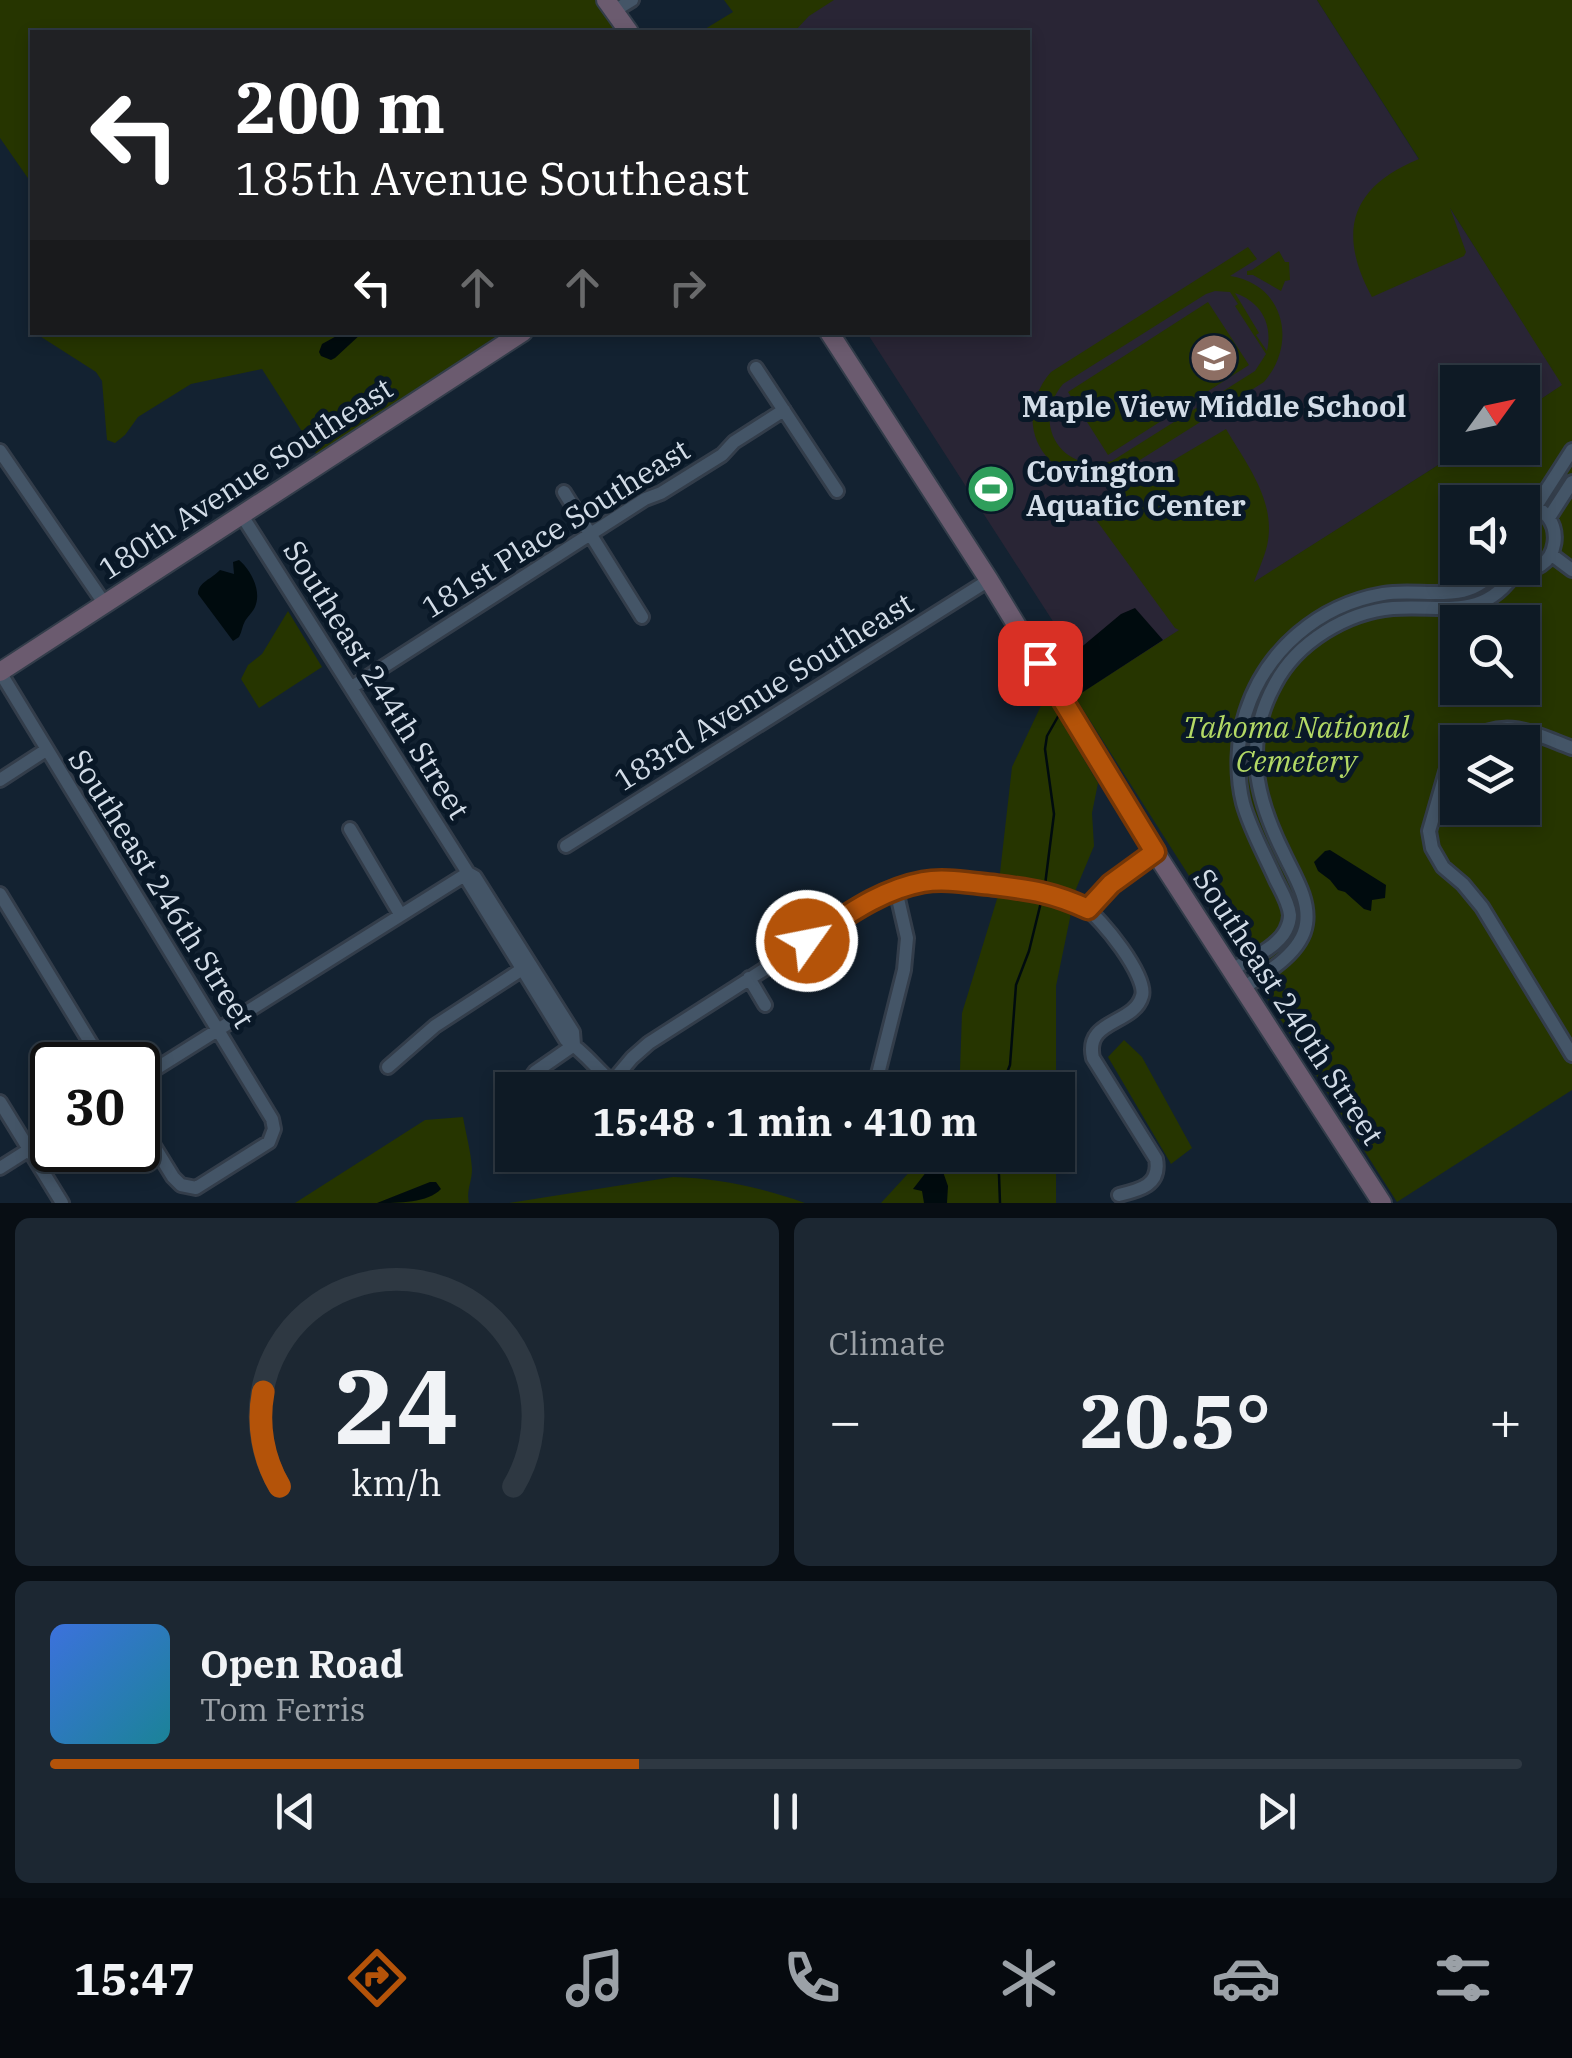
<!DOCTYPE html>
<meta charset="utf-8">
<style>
:root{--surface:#0e1a25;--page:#1c2732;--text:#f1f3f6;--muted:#9ba1a7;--line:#2e3842;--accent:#b45309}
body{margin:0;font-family:"IBM Plex Serif",serif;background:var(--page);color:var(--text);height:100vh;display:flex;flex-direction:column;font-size:38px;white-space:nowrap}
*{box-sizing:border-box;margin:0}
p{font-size:32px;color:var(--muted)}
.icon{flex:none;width:55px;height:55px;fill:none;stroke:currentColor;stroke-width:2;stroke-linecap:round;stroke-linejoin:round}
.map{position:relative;height:1203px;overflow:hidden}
.panel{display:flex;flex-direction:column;gap:15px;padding:15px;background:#080e14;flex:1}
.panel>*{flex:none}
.hud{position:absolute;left:30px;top:30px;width:1000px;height:305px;border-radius:0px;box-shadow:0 5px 15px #0003,0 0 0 2px var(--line);background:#202124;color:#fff;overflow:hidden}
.needle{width:65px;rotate:57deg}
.buttons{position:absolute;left:1440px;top:365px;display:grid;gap:20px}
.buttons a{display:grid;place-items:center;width:100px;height:100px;border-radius:0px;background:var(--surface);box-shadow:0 5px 15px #0003,0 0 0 2px var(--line);font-size:50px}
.speed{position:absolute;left:30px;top:1042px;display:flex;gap:20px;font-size:50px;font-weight:700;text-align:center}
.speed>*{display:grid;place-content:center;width:130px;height:130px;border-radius:50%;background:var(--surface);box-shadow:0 5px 15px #0003,0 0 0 2px var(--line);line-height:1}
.speed .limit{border:5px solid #111;border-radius:15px;background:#fff;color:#111}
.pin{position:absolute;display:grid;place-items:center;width:85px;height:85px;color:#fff;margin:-42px;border-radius:20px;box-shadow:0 5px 15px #0006}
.me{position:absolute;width:110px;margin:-55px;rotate:57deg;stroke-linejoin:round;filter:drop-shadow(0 0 8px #0008)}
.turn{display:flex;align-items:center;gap:35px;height:210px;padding:0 40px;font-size:45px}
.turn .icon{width:130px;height:130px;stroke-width:2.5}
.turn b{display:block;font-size:70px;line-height:85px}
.lanes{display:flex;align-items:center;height:95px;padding:0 40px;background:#0003;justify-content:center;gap:50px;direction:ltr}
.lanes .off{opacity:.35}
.big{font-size:75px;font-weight:800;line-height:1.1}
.panel .tile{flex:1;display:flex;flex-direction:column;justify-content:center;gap:15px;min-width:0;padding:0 35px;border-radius:15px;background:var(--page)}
.panel .dial{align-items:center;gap:0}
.dial svg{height:260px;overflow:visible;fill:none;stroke:var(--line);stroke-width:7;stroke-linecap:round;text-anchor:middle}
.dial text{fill:var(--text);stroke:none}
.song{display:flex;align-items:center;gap:30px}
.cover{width:120px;height:120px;border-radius:15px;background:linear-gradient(135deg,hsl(220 70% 55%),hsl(190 70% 35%))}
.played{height:10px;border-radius:5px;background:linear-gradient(90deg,var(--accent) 40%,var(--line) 40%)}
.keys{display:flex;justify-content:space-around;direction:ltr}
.heat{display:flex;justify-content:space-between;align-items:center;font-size:55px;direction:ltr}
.panel .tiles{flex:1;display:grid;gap:15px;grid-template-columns:1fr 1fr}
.tile:last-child{grid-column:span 2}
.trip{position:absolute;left:495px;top:1072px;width:580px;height:100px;border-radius:0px;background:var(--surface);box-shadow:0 5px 15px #0003,0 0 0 2px var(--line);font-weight:800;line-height:100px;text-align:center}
.tabs{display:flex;height:160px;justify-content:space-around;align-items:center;background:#060a0f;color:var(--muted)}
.tabs .icon{width:70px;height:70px}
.tabs .current{color:var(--accent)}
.tabs b{font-size:45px;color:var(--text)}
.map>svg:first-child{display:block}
</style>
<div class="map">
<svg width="1572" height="1203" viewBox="0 0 1572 1203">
<rect width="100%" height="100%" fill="#132231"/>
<path fill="#292535" d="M824,0h493l246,385 -40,26 -1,-29h-64v66h7l-371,237 -227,-352 161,-1v-300h-253z"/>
<path fill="#263500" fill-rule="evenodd" d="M0,0h600l21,32h-589v152l-32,-46z
M724,0h110l-25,16 -15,16h-94l33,-20z
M1317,0h255v1090l-175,112 -322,-505 104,-67 -4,-2 -81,-111 4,-12 128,-76c21,36 51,73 41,117 -3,12 -9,25 -13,36l211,-134h57l1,-37 39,-26 -112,-177 16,44 -2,4 -92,41c-35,-64 -22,-110 47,-138zM1458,502h64v66h-64zM1458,622h64v66h-64zM1458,742h64v66h-64z
M1248,247l9,12 -27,17c54,8 68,67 34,106l-148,93c-67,18 -110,-51 -65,-103zM1215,291l15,1 8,12 -3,2 31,48 -11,17 -143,90c-50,14 -82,-38 -49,-77l143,-90zM1235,293c26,9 38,31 32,58l-11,-16 3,-2z
M1279,251l6,11h4l1,18 -5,1 -4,10 -28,-16h-6v-4l5,-1z
M1208,302l41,63 -141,90 -40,-63z
M35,333h473l-191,122 -55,-86 -71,15 -53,33 -13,18 -10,8 -8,-3 -5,-59 -6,-9z
M288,611l34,56 -63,41 -18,-29 7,-14 14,-11z
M1046,695l52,88 -6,30 2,33 -18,43 -20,97v104h-110l14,-20 2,-57 35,-114 15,-132z
M1124,1040l18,17 50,91 -21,16 -63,-107z
M463,1117c3,17 8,35 9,52 0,13 -6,22 -3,34h-174l130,-83z
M925,1155h131v48h-175z
M673,1177c45,1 90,11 132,26h-296z"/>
<path fill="#000b0e" d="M342,333h20l-27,25 -4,2 -10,-4 -2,-4 3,-8z
M239,560c12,10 23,31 16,47 -2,5 -7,9 -10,14 -3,5 -3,11 -6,16l-6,4 -35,-47c0,-12 14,-15 22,-24l14,4 -1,-12z
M1135,608l28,32 -80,52 -18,-28 1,-4 55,-46z
M1330,850l56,35 -1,13 -13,2 -1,11 -7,-2 -19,-17 -7,-2 -8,-10 -12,-9 -4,-9 11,-11z
M936,1167l6,2 6,17 -1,17h-23l-2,-12 -9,-2 14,-18z
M430,1182h6l5,7c-13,14 -42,14 -64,14z"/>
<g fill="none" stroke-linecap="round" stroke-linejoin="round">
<path stroke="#000b0e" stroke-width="2.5" d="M1069,697l7,-12
M1045,885l9,-71 -9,-65 2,-13 13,-23
M1000,1090l10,-25 6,-80 13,-34 13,-53
M995,1155l4,20 1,28"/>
<g stroke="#333d4a" stroke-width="18">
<path id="street" d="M614,11l18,-11
M756,368l81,123
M0,451l104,152
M564,492l78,125
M1536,506l36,-56
M1550,516l22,-34
M1552,555l20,15
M1511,568c51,15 61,-60 11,-64
M0,672l272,447 2,10 -5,13 -73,46 -15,-3 -8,-8 -35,-57
M352,687l293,-188 16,-6 61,-38 12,-13 50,-32
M1466,742c40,-26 66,-9 106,6
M1458,752l-12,20 -17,59 3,17 11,19 20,17 19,23 90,148
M0,780l46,-30
M350,829l50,85
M566,846l423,-266
M0,894l104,171
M1088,909l23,-25 44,-32
M1231,970c17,-10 46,-22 55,-40 2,-4 4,-11 4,-15 -1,-12 -9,-25 -14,-35 -11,-25 -26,-51 -33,-77 -7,-28 -6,-64 3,-91 20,-62 73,-107 137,-118 37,-7 89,13 112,-26
M749,978l16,27
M1243,988c22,-14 59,-35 63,-64 4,-25 -13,-50 -23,-72 -28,-56 -40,-110 -8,-168 22,-42 72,-72 118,-76 51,-4 91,14 124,-38
M574,1045l-1,-13 -98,-155 -7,-4v8l98,159c21,13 35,36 56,50
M388,1067l47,-41 92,-60
M138,1080l330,-207 -227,-359
M611,1083l21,-25 17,-15 230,-147 29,-10 27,-5 106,10c15,4 30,8 43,16 17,10 64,70 58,89 -8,29 -58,23 -49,62l63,101c5,26 -16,31 -37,36
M522,1090l13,-18 39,-27
M874,1090l30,-120 3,-32 -11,-48
M0,1102l62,101
M832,1155h12
M0,1168l52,-33"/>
</g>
<g stroke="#333d4a" stroke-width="22">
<path id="secondary" d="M606,0l23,32
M829,332l160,248 166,272 227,351
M0,672l523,-340"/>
</g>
<use href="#street" stroke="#445567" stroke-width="12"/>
<use href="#secondary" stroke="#6b5b6f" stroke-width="18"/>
</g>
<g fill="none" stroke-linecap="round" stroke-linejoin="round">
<g stroke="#753606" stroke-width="25">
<path id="route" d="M807,941c36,-23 72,-51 116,-59 22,-4 46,1 69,3 39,5 59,7 96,24l23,-25 44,-32 -115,-189"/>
</g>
<use href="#route" stroke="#b45309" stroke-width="18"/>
</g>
<defs>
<g id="school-disc" transform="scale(2.5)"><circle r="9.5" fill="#8d6e63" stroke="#091827"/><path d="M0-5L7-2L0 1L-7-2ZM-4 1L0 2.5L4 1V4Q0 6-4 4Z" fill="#fff"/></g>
<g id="stadium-disc" transform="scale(2.5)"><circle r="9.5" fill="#2e9e5b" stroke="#091827"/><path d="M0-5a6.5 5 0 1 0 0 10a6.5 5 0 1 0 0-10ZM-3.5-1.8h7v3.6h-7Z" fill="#fff"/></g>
</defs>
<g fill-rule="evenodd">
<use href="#school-disc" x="1214" y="358"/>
<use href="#stadium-disc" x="991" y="489"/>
</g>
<g text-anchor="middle" stroke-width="10" stroke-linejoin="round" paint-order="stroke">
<g font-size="30" font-weight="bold" fill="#d2dce7" stroke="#091827">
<text x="1214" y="417">Maple View Middle School</text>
<text x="1026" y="482" text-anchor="start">Covington<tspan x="1026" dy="34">Aquatic Center</tspan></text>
</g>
<g font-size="30" fill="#d2dce7" stroke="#091827">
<text transform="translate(246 479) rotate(-33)" y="10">180th Avenue Southeast</text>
<text transform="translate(556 529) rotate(-32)" y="10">181st Place Southeast</text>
<text transform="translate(376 680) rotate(58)" y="10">Southeast 244th Street</text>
<text transform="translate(764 692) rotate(-32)" y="10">183rd Avenue Southeast</text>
<text transform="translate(161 889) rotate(58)" y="10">Southeast 246th Street</text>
<text transform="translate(1288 1007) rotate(57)" y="10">Southeast 240th Street</text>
</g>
<g font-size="30" font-style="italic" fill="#b3d965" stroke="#091827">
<text x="1296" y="738">Tahoma National<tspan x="1296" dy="34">Cemetery</tspan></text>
</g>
</g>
</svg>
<div class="buttons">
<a><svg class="needle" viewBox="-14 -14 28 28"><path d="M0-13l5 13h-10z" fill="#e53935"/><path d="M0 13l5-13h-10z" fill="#9ba1a7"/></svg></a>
<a><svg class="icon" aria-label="sound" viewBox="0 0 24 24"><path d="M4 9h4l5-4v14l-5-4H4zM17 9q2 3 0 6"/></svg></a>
<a><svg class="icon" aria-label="search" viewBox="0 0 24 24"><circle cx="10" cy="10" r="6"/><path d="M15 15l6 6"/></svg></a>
<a><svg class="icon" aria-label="layers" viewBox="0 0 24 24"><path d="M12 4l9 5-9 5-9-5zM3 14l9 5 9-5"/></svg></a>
</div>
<div class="speed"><div class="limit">30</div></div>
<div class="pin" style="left:1040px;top:663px;background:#d93025"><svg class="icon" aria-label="arrive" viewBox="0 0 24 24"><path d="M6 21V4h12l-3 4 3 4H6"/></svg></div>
<svg class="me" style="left:807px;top:941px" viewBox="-20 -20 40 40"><circle r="17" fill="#b45309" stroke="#fff" stroke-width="3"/><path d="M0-11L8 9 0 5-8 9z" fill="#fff"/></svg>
<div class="trip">15:48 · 1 min · 410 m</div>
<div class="hud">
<div class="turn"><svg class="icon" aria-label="left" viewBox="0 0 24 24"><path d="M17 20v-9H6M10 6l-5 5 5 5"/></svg><div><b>200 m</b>185th Avenue Southeast</div></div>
<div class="lanes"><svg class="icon" aria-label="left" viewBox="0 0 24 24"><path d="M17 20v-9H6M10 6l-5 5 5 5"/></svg><svg class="icon off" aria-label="ahead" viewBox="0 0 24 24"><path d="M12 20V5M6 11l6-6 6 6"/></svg><svg class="icon off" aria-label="ahead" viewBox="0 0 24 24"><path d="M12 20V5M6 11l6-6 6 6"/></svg><svg class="icon off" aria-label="right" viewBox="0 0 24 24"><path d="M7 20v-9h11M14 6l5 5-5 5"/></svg></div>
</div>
</div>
<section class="panel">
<div class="tiles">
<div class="tile dial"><svg viewBox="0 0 100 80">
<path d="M14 69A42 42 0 1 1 86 69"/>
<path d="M14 69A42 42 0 0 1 9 40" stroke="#b45309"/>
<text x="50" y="56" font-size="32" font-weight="700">24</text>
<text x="50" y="72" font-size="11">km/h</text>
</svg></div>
<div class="tile"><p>Climate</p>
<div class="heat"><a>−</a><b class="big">20.5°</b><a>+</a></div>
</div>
<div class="tile">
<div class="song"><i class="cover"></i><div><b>Open Road</b><p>Tom Ferris</p></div></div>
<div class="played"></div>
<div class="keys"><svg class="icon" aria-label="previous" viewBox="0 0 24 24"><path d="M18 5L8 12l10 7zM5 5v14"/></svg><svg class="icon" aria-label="pause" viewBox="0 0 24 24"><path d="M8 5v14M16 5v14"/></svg><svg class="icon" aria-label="next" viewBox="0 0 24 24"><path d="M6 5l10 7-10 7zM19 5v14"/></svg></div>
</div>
</div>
</section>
<nav class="tabs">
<b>15:47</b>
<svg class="icon current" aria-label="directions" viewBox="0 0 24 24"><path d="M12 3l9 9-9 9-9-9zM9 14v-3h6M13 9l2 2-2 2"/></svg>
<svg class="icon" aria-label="music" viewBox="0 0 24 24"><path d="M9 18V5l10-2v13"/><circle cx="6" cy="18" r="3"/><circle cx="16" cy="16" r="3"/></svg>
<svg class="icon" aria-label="phone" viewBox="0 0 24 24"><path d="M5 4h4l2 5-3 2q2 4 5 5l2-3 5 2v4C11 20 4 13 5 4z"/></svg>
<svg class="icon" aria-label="climate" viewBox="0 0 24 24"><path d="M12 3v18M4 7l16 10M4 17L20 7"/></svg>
<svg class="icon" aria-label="car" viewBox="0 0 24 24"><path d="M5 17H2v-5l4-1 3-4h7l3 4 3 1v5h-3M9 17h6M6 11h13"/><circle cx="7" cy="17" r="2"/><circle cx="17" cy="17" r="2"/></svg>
<svg class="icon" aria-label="filters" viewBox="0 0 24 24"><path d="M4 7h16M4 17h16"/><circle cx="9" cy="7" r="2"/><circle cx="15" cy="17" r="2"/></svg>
</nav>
